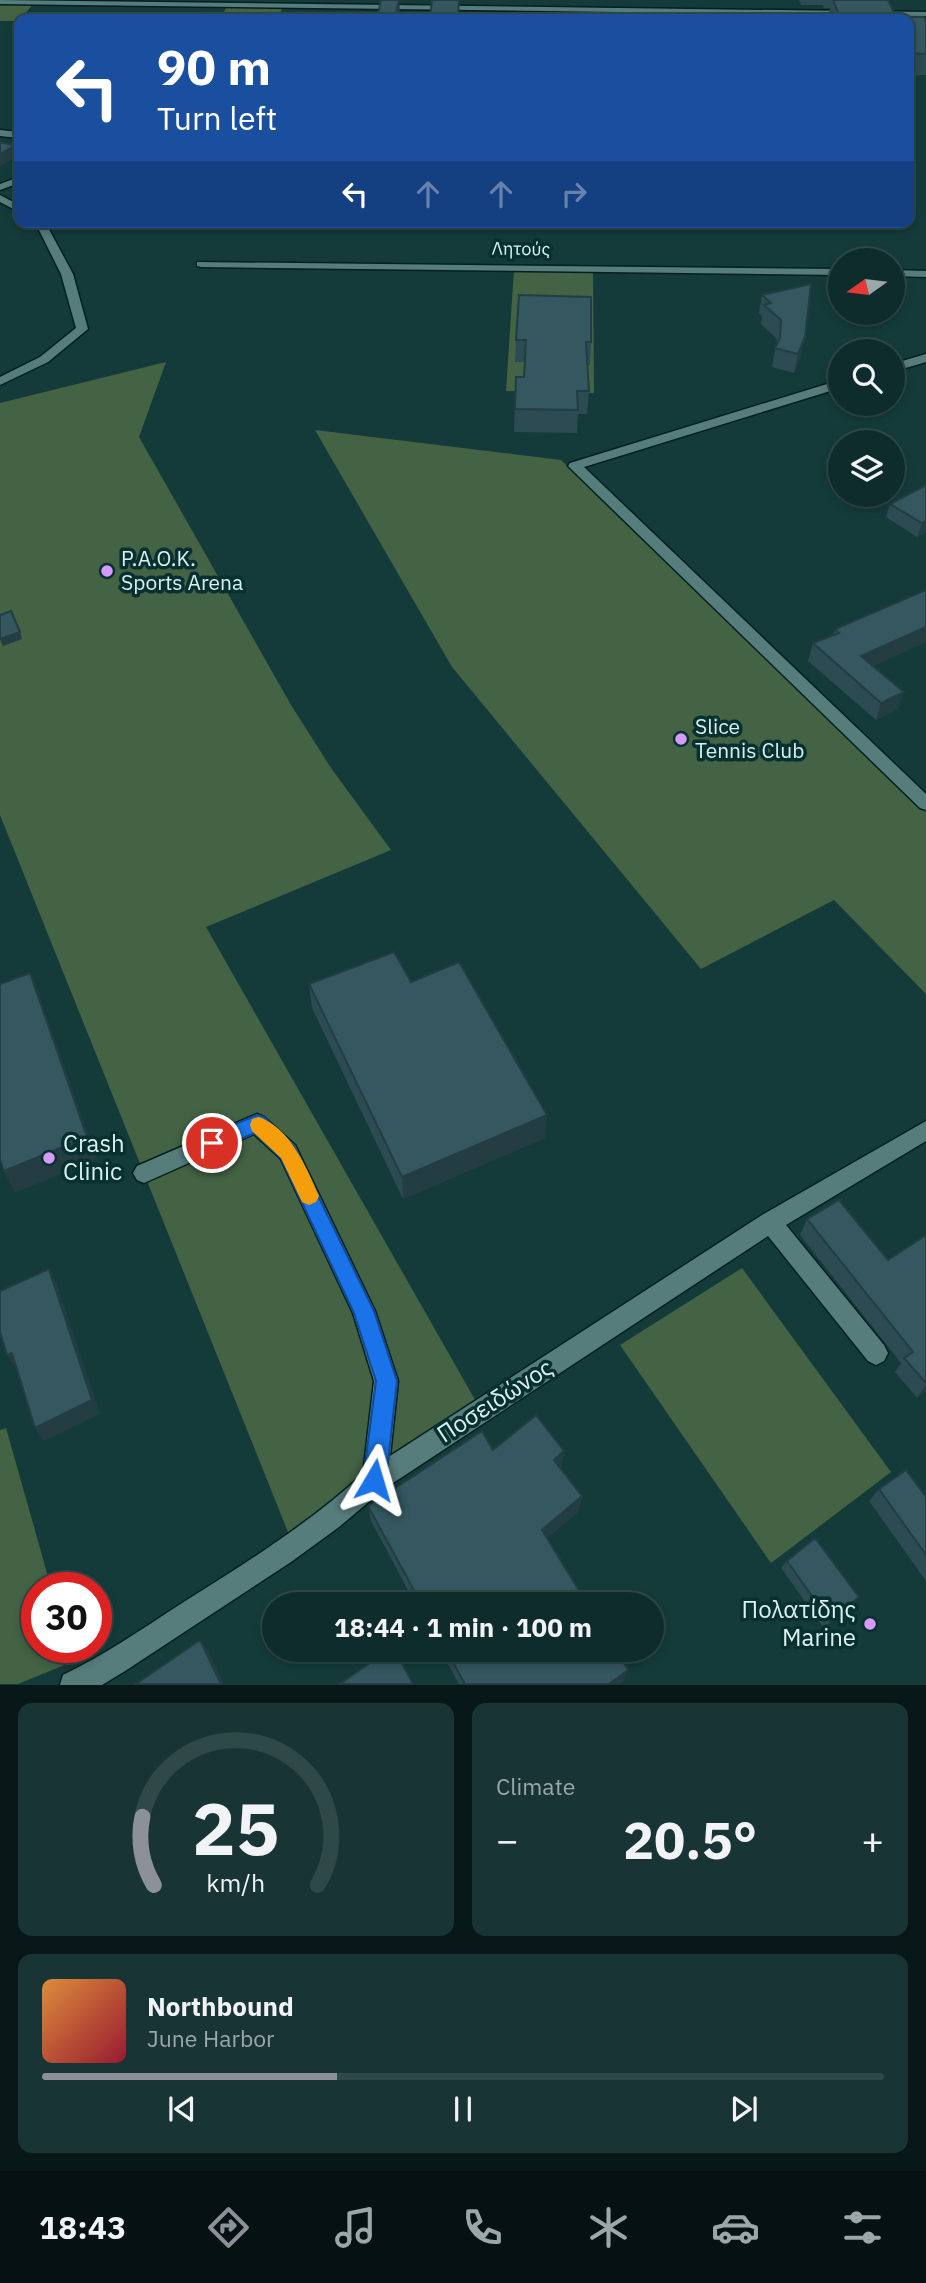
<!DOCTYPE html>
<meta charset="utf-8">
<style>
:root{--surface:#0f2c2c;--page:#183434;--text:#f1f3f6;--muted:#9ba7a9;--line:#2f4848;--accent:#8c9099}
body{margin:0;font-family:"IBM Plex Sans",sans-serif;background:var(--page);color:var(--text);height:100vh;display:flex;flex-direction:column;font-size:26px;white-space:nowrap}
*{box-sizing:border-box;margin:0}
p{font-size:23px;color:var(--muted)}
.icon{flex:none;width:38px;height:38px;fill:none;stroke:currentColor;stroke-width:2;stroke-linecap:round;stroke-linejoin:round}
.map{position:relative;height:1685px;overflow:hidden}
.drawer{display:flex;flex-direction:column;gap:18px;padding:18px;background:#081818;flex:1}
.drawer>*{flex:none}
.guide{position:absolute;left:14px;top:14px;width:900px;height:214px;border-radius:14px;box-shadow:0 4px 10px #0003,0 0 0 2px var(--line);background:#1a4fa0;color:#fff;overflow:hidden}
.needle{width:46px;rotate:256deg}
.tools{position:absolute;left:828px;top:248px;display:grid;gap:14px}
.tools a{display:grid;place-items:center;width:77px;height:77px;border-radius:50%;background:var(--surface);box-shadow:0 4px 10px #0003,0 0 0 2px var(--line);font-size:35px}
.speed{position:absolute;left:21px;top:1572px;display:flex;gap:14px;font-size:35px;font-weight:700;text-align:center}
.speed>*{display:grid;place-content:center;width:91px;height:91px;border-radius:50%;background:var(--surface);box-shadow:0 4px 10px #0003,0 0 0 2px var(--line);line-height:1}
.speed .limit{border:10px solid #d22;background:#fff;color:#111}
.pin{position:absolute;display:grid;place-items:center;width:60px;height:60px;color:#fff;margin:-30px;border:4px solid #fff;border-radius:50%;box-shadow:0 2px 7px #0007}
.me{position:absolute;width:77px;margin:-38px;rotate:7deg;stroke-linejoin:round;filter:drop-shadow(0 0 5px #0008)}
.turn{display:flex;align-items:center;gap:24px;height:147px;padding:0 28px;font-size:32px}
.turn .icon{width:91px;height:91px;stroke-width:2.5}
.turn b{display:block;font-size:49px;line-height:60px}
.lanes{display:flex;align-items:center;height:66px;padding:0 28px;background:#0003;justify-content:center;gap:35px;direction:ltr}
.lanes .off{opacity:.35}
.big{font-size:52px;font-weight:700;line-height:1.1}
.drawer .widget{flex:1;display:flex;flex-direction:column;justify-content:center;gap:10px;min-width:0;padding:0 24px;border-radius:14px;background:var(--page)}
.drawer .dial{align-items:center;gap:0}
.dial svg{height:182px;overflow:visible;fill:none;stroke:var(--line);stroke-width:7;stroke-linecap:round;text-anchor:middle}
.dial text{fill:var(--text);stroke:none}
.song{display:flex;align-items:center;gap:21px}
.cover{width:84px;height:84px;border-radius:10px;background:linear-gradient(135deg,hsl(30 70% 55%),hsl(350 70% 35%))}
.played{height:7px;border-radius:4px;background:linear-gradient(90deg,var(--accent) 35%,var(--line) 35%)}
.keys{display:flex;justify-content:space-around;direction:ltr}
.heat{display:flex;justify-content:space-between;align-items:center;font-size:38px;direction:ltr}
.drawer .tiles{flex:1;display:grid;gap:18px;grid-template-columns:1fr 1fr}
.widget:last-child{grid-column:span 2}
.trip{position:absolute;left:262px;top:1592px;width:402px;height:70px;border-radius:35px;background:var(--surface);box-shadow:0 4px 10px #0003,0 0 0 2px var(--line);font-weight:700;line-height:70px;text-align:center}
.tabs{display:flex;height:112px;justify-content:space-around;align-items:center;background:#061212;color:var(--muted)}
.tabs .icon{width:49px;height:49px}
.tabs .active{color:var(--accent)}
.tabs b{font-size:32px;color:var(--text)}
.map>svg:first-child{display:block}
</style>
<div class="map">
<svg width="926" height="1685" viewBox="0 0 926 1685">
<rect width="100%" height="100%" fill="#143b3a"/>
<path fill="#436344" d="M34,3l-15,18h-19v-16z
M227,5l56,1 -5,13h-57z
M514,269l79,2 1,122 -88,-2z
M166,362l-27,75 152,268 40,63 60,82 -185,77 272,478 -188,132 -290,-722v-412z
M315,430l246,30 365,351v183l-92,-94 -133,69 -249,-302z
M742,1268l149,204 -120,91 -151,-218z
M6,1428l45,159h-14v60h30l5,15 -54,22h-18v-254z"/>
<g fill="none" stroke-linecap="round" stroke-linejoin="round">
<g stroke="#032020" stroke-width="3">
<path id="minor" d="M0,0l926,12v4l-926,-12z
M0,130l19,2v6l-19,-2z
M19,177v6l-19,7v-6z
M0,195l19,10v7l-19,-10z
M35,222h10l28,52 15,55 -40,33 -48,23v-8l40,-20 36,-29 -15,-54z
M197,262l643,7v6l-639,-8 -4,-1z
M892,270l34,1v6l-34,-1z
M926,354v8l-34,10v-8z
M840,380v8l-256,79 342,327v16l-6,-2 -352,-342 2,-3z
M257,1114l7,3 31,28 80,166 23,70 -8,75 372,-241 164,-94v20l-140,84 98,120 4,8 -4,8 -8,4 -8,-4 -100,-125 -384,253 -45,38 -48,35 -166,109 -23,14h-42l3,-10c41,-20 78,-45 116,-70 64,-40 128,-80 184,-131l11,-93 -21,-68 -72,-154 -27,-25 -110,49 -7,-3 -4,-7 4,-7z"/>
</g>
<use href="#minor" fill="#567c7b" fill-rule="evenodd"/>
</g>
<path fill="#2d4b53" d="M799,0h89l8,17 30,4v54h-18v-56h-79l-1,-2 2,-9h-6l-1,-3h-22z
M811,284l-10,72 -7,17 -22,-6 5,-28 -16,-15 1,-8 -3,-3 3,-18z
M516,340l75,2 -1,23h-3l2,26 -2,23h-9l-1,19 -63,-1 2,-55h8l1,-15h-10z
M926,485v47l-9,5 -31,-20 4,-13z
M835,629l91,13 -54,24 26,43 -22,11 -68,-59 5,-18 20,-8z
M411,982l134,156 -142,61 -91,-191 -3,-24z
M807,1219l81,41 38,-25v155l-9,8 -22,-26 6,-9 -101,-128z
M493,1450l71,1 -3,17 21,28 -4,16 -31,26 41,67h-172l-45,-84 -3,-15z
M879,1489l47,8v84l-57,-80z
M787,1561l72,36 -6,7 -29,24 -43,-60z
M440,1650h176l12,20 -5,11 -4,3h-160z"/>
<path fill="#243d43" d="M399,0l1,12 -2,7h-3z
M15,146l2,10 -17,10v-12z
M805,337l-4,19 -7,17 4,-19z
M926,521v11l-9,5 5,-14z
M926,627v15l-70,32 5,-18z
M20,632l2,7 -19,7 -3,-7z
M904,692l-6,17 -22,11 5,-17z
M30,973l10,25 57,161 -82,34 -11,-22z
M547,1115l-2,23 -142,61 -1,-22z
M49,1269l8,16 43,129 -56,27 -9,-13z
M12,1353l5,17 -10,-15z
M926,1385v5l-9,8z
M564,1451l-3,17 -10,8 3,-16z
M582,1496l-4,16 -38,32 2,-14z
M859,1597l-6,7 -29,24 6,-7z
M200,1640l9,12 15,32h-3z
M628,1670l-5,11 -4,3h-10z"/>
<path fill="#345760" stroke="#243d43" stroke-width="2" d="M381,0h18l-4,19h-18z
M432,0h27l-1,19h-28z
M833,0h55l8,17h28l2,4v33l-18,-1v-34h-67z
M0,142l15,4 -15,8z
M811,284l-6,53 -7,17 -23,-6 5,-10 1,-18 -17,-15 7,-2 -9,-8z
M519,295l72,2v45h-5l3,49h-12l1,19 -63,-1 1,-32h8l2,-37h-10z
M926,485v36l-4,2 -32,-19z
M926,590v37l-65,29 43,36 -23,11 -68,-60 26,-10 -4,-4z
M11,611l9,21 -20,7v-24z
M394,952l17,30 48,-20 88,153 -145,62 -93,-193z
M30,973l57,164 -83,34 -4,-12v-175z
M839,1200l49,60 38,-25v148l-22,-25 9,-6 -106,-133z
M49,1269l43,131 -57,28 -23,-75 -5,2 -7,-23v-41z
M536,1415l28,36 -10,9 28,36 -40,34 46,75h-166l-54,-99 114,-75 11,19z
M906,1470l20,27v58l-47,-66z
M815,1538l44,59 -29,24 -43,-60z
M200,1640l21,44h-85z
M388,1650h7l18,34h-73z
M446,1650h170l12,20 -19,14h-144z"/>
<path fill="#1a73e8" stroke="#114b97" stroke-width="2" d="M257,1115l7,2 30,29 80,165 23,70 -11,99 -4,8 -8,3 -7,-3 -4,-8 13,-99 -22,-68 -73,-155 -26,-25 -43,18 -7,-2 -3,-6 3,-6z"/>
<path fill="#f59e0b" d="M259,1117c32,12 47,50 60,79l-3,6 -7,3 -7,-3 -21,-44 -29,-27 -2,-6 2,-6z"/>
<g fill="#d69bfa" stroke="#073030" stroke-width="2.5">
<circle cx="107" cy="571" r="7"/>
<circle cx="681" cy="739" r="7"/>
<circle cx="49" cy="1158" r="7"/>
<circle cx="870" cy="1624" r="7"/>
</g>
<g text-anchor="middle" stroke-width="7" stroke-linejoin="round" paint-order="stroke">
<g font-size="18" fill="#dbefee" stroke="#073030">
<text transform="translate(521 249) rotate(1)" y="6">Λητούς</text>
</g>
<g font-size="21" fill="#dbefee" stroke="#073030" text-anchor="start">
<text x="121" y="566">P.A.O.K.<tspan x="121" dy="24">Sports Arena</tspan></text>
<text x="695" y="734">Slice<tspan x="695" dy="24">Tennis Club</tspan></text>
</g>
<g font-size="24" fill="#dbefee" stroke="#073030" text-anchor="start">
<text x="63" y="1152">Crash<tspan x="63" dy="28">Clinic</tspan></text>
<text x="856" y="1618" text-anchor="end">Πολατίδης<tspan x="856" dy="28">Marine</tspan></text>
</g>
<g font-size="24" fill="#dbefee" stroke="#073030">
<text transform="translate(495 1401) rotate(-33)" y="8">Ποσειδώνος</text>
</g>
</g>
</svg>
<div class="tools">
<a><svg class="needle" viewBox="-14 -14 28 28"><path d="M0-13l5 13h-10z" fill="#e53935"/><path d="M0 13l5-13h-10z" fill="#9ba7a9"/></svg></a>
<a><svg class="icon" aria-label="search" viewBox="0 0 24 24"><circle cx="10" cy="10" r="6"/><path d="M15 15l6 6"/></svg></a>
<a><svg class="icon" aria-label="layers" viewBox="0 0 24 24"><path d="M12 4l9 5-9 5-9-5zM3 14l9 5 9-5"/></svg></a>
</div>
<div class="speed"><div class="limit">30</div></div>
<div class="pin" style="left:212px;top:1143px;background:#d93025"><svg class="icon" aria-label="arrive" viewBox="0 0 24 24"><path d="M6 21V4h12l-3 4 3 4H6"/></svg></div>
<svg class="me" style="left:374px;top:1480px" viewBox="-20 -20 40 40"><path d="M0-17L14 15 0 8-14 15z" fill="#1a73e8" stroke="#fff" stroke-width="4"/></svg>
<div class="trip">18:44 · 1 min · 100 m</div>
<div class="guide">
<div class="turn"><svg class="icon" aria-label="left" viewBox="0 0 24 24"><path d="M17 20v-9H6M10 6l-5 5 5 5"/></svg><div><b>90 m</b>Turn left</div></div>
<div class="lanes"><svg class="icon" aria-label="left" viewBox="0 0 24 24"><path d="M17 20v-9H6M10 6l-5 5 5 5"/></svg><svg class="icon off" aria-label="ahead" viewBox="0 0 24 24"><path d="M12 20V5M6 11l6-6 6 6"/></svg><svg class="icon off" aria-label="ahead" viewBox="0 0 24 24"><path d="M12 20V5M6 11l6-6 6 6"/></svg><svg class="icon off" aria-label="right" viewBox="0 0 24 24"><path d="M7 20v-9h11M14 6l5 5-5 5"/></svg></div>
</div>
</div>
<section class="drawer">
<div class="tiles">
<div class="widget dial"><svg viewBox="0 0 100 80">
<path d="M14 69A42 42 0 1 1 86 69"/>
<path d="M14 69A42 42 0 0 1 9 39" stroke="#8c9099"/>
<text x="50" y="56" font-size="32" font-weight="700">25</text>
<text x="50" y="72" font-size="11">km/h</text>
</svg></div>
<div class="widget"><p>Climate</p>
<div class="heat"><a>−</a><b class="big">20.5°</b><a>+</a></div>
</div>
<div class="widget">
<div class="song"><i class="cover"></i><div><b>Northbound</b><p>June Harbor</p></div></div>
<div class="played"></div>
<div class="keys"><svg class="icon" aria-label="previous" viewBox="0 0 24 24"><path d="M18 5L8 12l10 7zM5 5v14"/></svg><svg class="icon" aria-label="pause" viewBox="0 0 24 24"><path d="M8 5v14M16 5v14"/></svg><svg class="icon" aria-label="next" viewBox="0 0 24 24"><path d="M6 5l10 7-10 7zM19 5v14"/></svg></div>
</div>
</div>
</section>
<nav class="tabs">
<b>18:43</b>
<svg class="icon active" aria-label="directions" viewBox="0 0 24 24"><path d="M12 3l9 9-9 9-9-9zM9 14v-3h6M13 9l2 2-2 2"/></svg>
<svg class="icon" aria-label="music" viewBox="0 0 24 24"><path d="M9 18V5l10-2v13"/><circle cx="6" cy="18" r="3"/><circle cx="16" cy="16" r="3"/></svg>
<svg class="icon" aria-label="phone" viewBox="0 0 24 24"><path d="M5 4h4l2 5-3 2q2 4 5 5l2-3 5 2v4C11 20 4 13 5 4z"/></svg>
<svg class="icon" aria-label="climate" viewBox="0 0 24 24"><path d="M12 3v18M4 7l16 10M4 17L20 7"/></svg>
<svg class="icon" aria-label="car" viewBox="0 0 24 24"><path d="M5 17H2v-5l4-1 3-4h7l3 4 3 1v5h-3M9 17h6M6 11h13"/><circle cx="7" cy="17" r="2"/><circle cx="17" cy="17" r="2"/></svg>
<svg class="icon" aria-label="filters" viewBox="0 0 24 24"><path d="M4 7h16M4 17h16"/><circle cx="9" cy="7" r="2"/><circle cx="15" cy="17" r="2"/></svg>
</nav>
